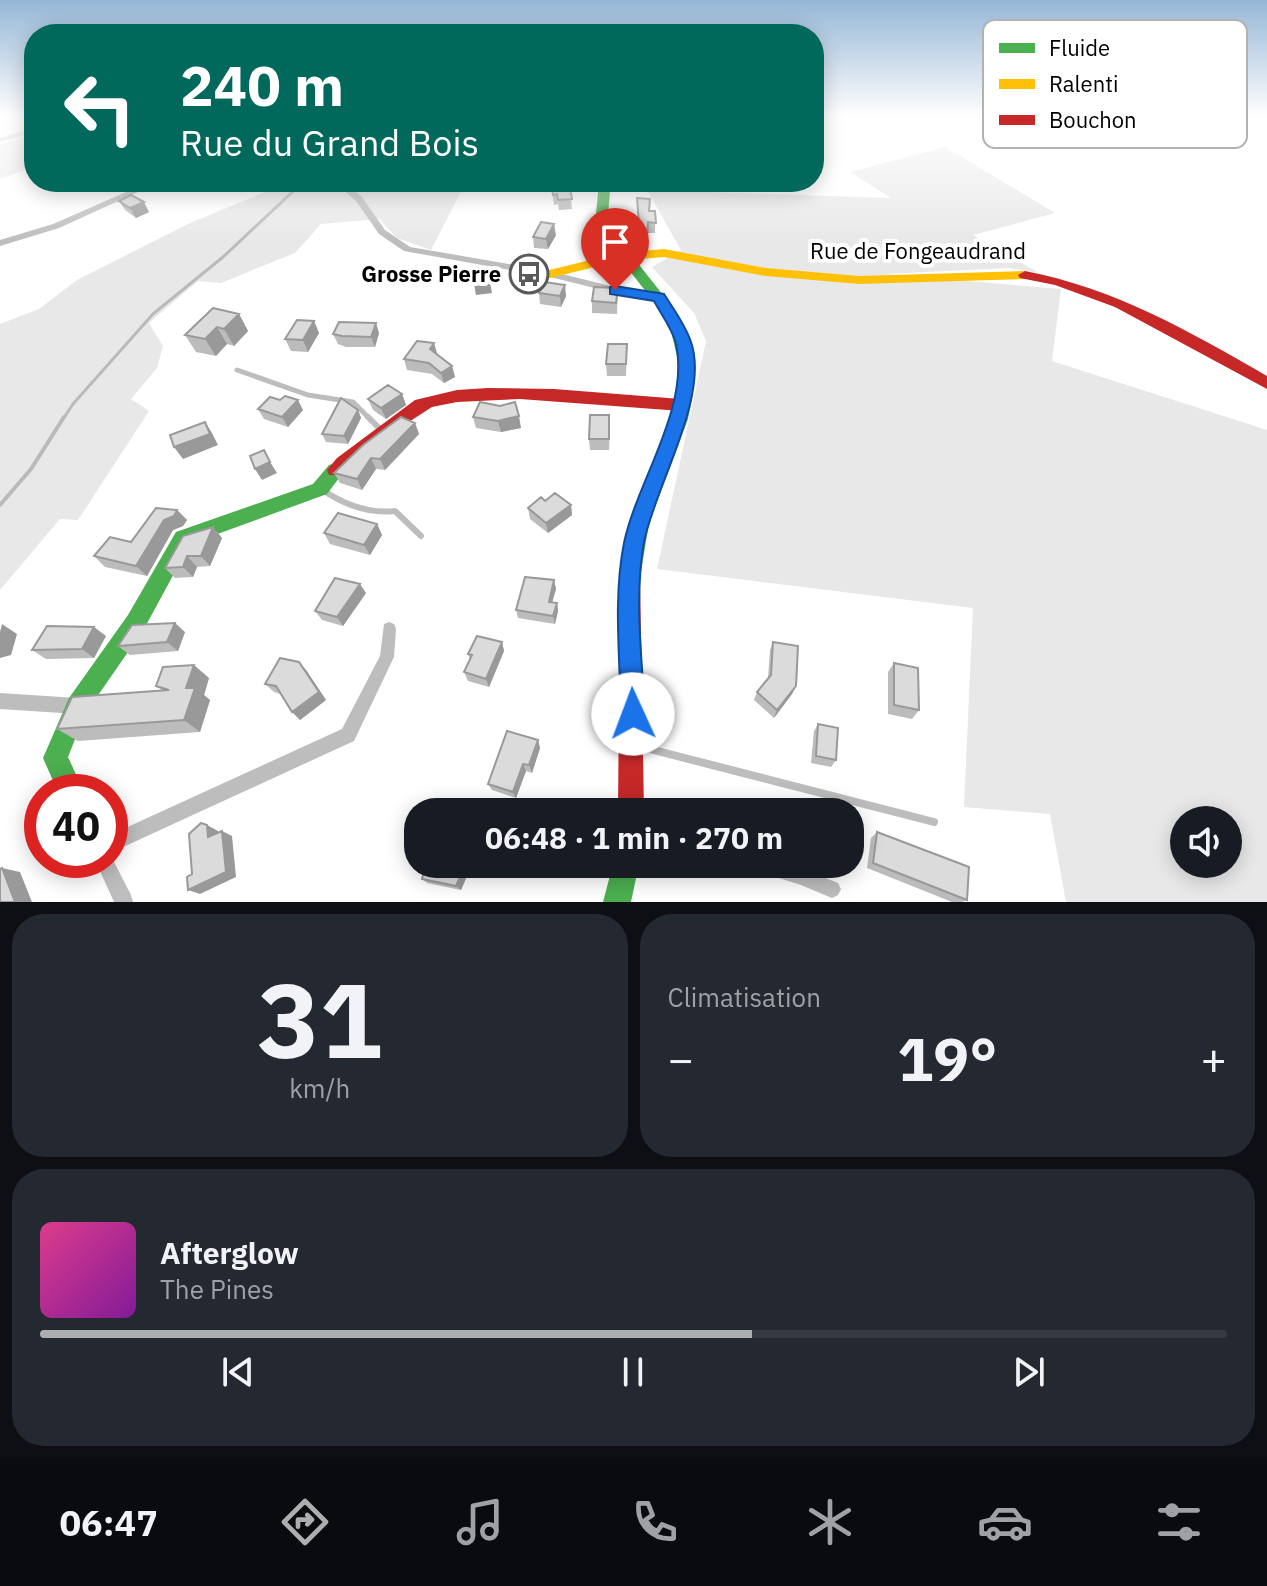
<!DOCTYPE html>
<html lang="fr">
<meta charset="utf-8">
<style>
:root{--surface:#171b24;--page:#242831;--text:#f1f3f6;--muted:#9ea1a6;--line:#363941;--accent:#adaeaf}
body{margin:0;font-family:"IBM Plex Sans",sans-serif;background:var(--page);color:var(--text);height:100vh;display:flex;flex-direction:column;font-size:30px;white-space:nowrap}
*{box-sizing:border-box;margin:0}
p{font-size:26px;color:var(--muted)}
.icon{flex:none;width:44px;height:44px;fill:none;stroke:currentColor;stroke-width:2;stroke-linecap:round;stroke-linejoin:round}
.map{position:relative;height:902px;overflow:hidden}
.details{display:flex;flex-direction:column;gap:12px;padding:12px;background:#0d0f14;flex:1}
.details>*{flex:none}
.banner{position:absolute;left:24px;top:24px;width:800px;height:168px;border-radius:32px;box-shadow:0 4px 20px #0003;background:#00695c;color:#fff;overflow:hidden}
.controls{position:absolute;left:1170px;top:806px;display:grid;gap:16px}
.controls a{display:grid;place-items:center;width:72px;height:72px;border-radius:50%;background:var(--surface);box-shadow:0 4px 20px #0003;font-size:40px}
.speed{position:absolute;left:24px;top:774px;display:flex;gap:16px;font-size:40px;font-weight:700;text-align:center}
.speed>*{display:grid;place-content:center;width:104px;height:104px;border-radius:50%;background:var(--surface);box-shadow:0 4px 20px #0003;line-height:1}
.speed .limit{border:12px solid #d22;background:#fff;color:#111}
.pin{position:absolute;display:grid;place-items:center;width:68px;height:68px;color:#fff;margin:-82px -34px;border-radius:50% 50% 50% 0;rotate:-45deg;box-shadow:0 0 8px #0007}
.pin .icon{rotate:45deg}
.me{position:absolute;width:88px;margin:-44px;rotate:358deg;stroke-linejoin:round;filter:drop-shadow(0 0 6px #0008)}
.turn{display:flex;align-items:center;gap:28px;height:168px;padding:0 24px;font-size:36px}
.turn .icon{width:104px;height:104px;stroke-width:2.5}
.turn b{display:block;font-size:56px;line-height:68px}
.big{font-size:60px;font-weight:700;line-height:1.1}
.details .card{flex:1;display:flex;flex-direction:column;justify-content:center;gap:12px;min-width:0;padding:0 28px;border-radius:32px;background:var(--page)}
.details .dial{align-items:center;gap:0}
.dial b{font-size:104px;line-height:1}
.song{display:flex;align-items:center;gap:24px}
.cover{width:96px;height:96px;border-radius:12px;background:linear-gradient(135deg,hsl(330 70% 55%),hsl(290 70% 35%))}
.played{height:8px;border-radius:4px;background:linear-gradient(90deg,var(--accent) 60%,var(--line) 60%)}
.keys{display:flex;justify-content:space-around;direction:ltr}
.heat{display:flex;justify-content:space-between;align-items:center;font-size:44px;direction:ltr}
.details .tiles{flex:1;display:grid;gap:12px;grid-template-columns:1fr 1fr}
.card:last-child{grid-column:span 2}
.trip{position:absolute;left:404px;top:798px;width:460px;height:80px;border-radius:32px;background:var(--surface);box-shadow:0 4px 20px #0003;font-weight:700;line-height:80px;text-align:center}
.dock{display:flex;height:128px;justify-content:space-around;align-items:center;background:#090b0e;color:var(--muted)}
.dock .icon{width:56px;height:56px}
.dock .current{color:var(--accent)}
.dock b{font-size:36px;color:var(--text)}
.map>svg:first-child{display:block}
</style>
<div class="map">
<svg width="1267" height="902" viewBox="0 0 1267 902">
<rect width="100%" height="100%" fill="#fff"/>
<path fill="#e8e8e8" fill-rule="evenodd" d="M34,135v32l-34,12v-35z
M945,147l110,66 -82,22 66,38 -29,-5 -125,6 176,15 -9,72 215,69v472h-201l-16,-88 -86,-7 9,-199 -316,-39 49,-228 -12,-28 -42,-46 29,-17 -34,-60 244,8 -41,-26zM1184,820h44v44h-44z
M289,182h177l-35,68 -34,-12 -18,-19 -58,5 -26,29 -74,30 -23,-2 -49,42 14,23 -6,22 -26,31 18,12 -71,109 -18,-1 -60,71v-266l39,-15 38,-29 113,-57z"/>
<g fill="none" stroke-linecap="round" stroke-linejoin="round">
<path stroke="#bababa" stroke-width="3" d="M63,419l10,-15 80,-90 70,-57 80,-75"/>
<path stroke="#bababa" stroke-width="4" d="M0,505l31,-36 33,-52"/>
<path stroke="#bdbdbd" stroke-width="5" d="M237,370l71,25 45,7 17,17"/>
<path stroke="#bdbdbd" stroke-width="6" d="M368,417l15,15
M321,489c22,15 47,25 74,22l26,25"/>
<path stroke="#bdbdbd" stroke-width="8" d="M638,746l296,76"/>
<path fill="#bdbdbd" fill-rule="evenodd" d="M34,128v4l-34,10v-4z
M149,182h11l-101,46 -59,18v-6l53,-16z
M334,182h9l19,15 23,33 25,17 140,24 89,22 20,1 5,3 -5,3 -20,-1 -89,-22 -146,-26 -25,-17 -23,-33z
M389,622l5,2 2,5 -2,28 -40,84 -244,112v-18l232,-106 38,-73 4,-32z
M0,693l77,5 6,2 2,6 -2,6 -6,2 -77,-5z
M110,854l21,41 2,7h-19l-19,-42h15z
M750,864h41l47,19 3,6 -3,6 -6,3 -31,-13 -48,-15z"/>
<path fill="#4caf50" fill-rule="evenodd" d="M599,182h12l-3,32 5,18 58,73 16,26 7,30 -2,37 -4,21 -39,104 -9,55 -3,6 -7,3 -7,-3 -3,-6 9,-55 41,-104 6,-21 2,-37 -7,-30 -13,-24 -58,-74 -4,-19z
M336,463l7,2 2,5 -18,24 -137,50 -46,85 -59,85 -17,43 16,35h-26l-15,-34 26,-60 59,-83 48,-83 137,-48 16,-19z
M613,864h26l-8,38h-28z"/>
<path fill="#ffc107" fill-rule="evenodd" d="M664,249l102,19 93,8 166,-5 7,4 -7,4 -166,5 -93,-8 -102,-19 -45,4 -69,17 -7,-4 2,-3 74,-18z"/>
<path fill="#c62828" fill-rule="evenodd" d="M1025,271c89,17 164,60 242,105v13l-152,-82 -60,-22 -35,-7 -2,-3z
M488,388l66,1 127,10 9,6 -9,6 -161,-12 -63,3 -25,5 -45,29 -44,39h-14l-2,-5 10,-12 78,-58 42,-10z
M630,569l7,3 3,6 4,234h-26l2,-234 3,-6z"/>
</g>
<path fill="#bcbcbc" d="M539,182h40l1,7h-10l2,20 -13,1 -1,-6 -4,1 -2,-14h-12z
M637,198l13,13h5v22h-7l-1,14 -7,1z
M119,201l30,11 -13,6 -11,-8z
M556,235l-8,14 -14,-1 -1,-11z
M618,288l-1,26 -25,-1v-12z
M539,293l27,3 -5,11 -21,-3z
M239,314l9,17 -14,15 -7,-2 -11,12 -20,-4 -11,-17z
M314,321l5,12 -11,19 -17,-1 -6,-12z
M379,333l-4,14h-29l-8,-3 -5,-10z
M434,343l2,11 16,12 3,11 -11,6 -12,-9 -25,-4 -3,-11z
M627,344l-1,32h-19l-1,-12z
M402,394l4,11 -20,14 -13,-9 -5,-11z
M480,402l41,26 -20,4 -25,-4 -3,-11z
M258,409l45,1 -15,17 -24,-8z
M358,410l3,8 -13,26 -22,-2 -4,-8z
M415,423l4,11 -34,36 -9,-1 -14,21 -22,-7 -6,-10z
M610,426l-1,24h-19l-1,-11z
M545,501l26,4 1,10 -24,18 -18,-14 -2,-11z
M177,510l10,10 -4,6 -10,4 -26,46 -42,-9 -11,-11 37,-14z
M377,524l5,11 -12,20 -40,-11 -6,-11z
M213,527l9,11 -12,28 -13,1 -4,10 -18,1 -10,-10z
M554,580l2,9 -4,13 5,1 1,8 -3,13 -37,-6 -2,-8z
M366,593l-23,33 -21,-6 -7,-9z
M185,632l-7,19 -48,4 -12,-9z
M106,636l-12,22 -48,1 -14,-9z
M502,642l2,9 -15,36 -21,-6 -4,-9 6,-13 -2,-5z
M773,642l23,44 -4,8 -18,24 -20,-18 3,-8 11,-14 2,-28z
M894,663l25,47 -7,9 -24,-5v-42z
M306,670l20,30 -26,20 -20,-26 -6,-2 -9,-8z
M209,678l-5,17 6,5 -10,32 -122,9 -21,-12 105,-39 -6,-4z
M818,724l18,36 -5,7 -20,-4 3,-32z
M538,740l2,8 -8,25 -6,-2 -10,27 -24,-8 -4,-6z
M877,832l90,68 -5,2h-10l-85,-34 4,-30z
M426,864h46l-11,26 -34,-7 -5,-4z"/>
<path fill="#999" d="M144,202l5,10 -13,6 -6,-10z
M554,224l2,11 -8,14 -2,-10z
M490,282l2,11 -16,2 -2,-11z
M565,285l1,11 -5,11 -1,-11z
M239,314l9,17 -14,15 -10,-17z
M314,321l5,12 -11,19 -5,-12z
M376,323l3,10 -4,14 -4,-10z
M217,327l10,17 -11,12 -11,-17z
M434,343l3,10 -4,7 -3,-11z
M452,366l3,11 -11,6 -3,-10z
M402,394l4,11 -20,14 -5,-11z
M298,400l5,10 -15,17 -6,-10z
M358,410l3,8 -13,26 -4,-8z
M519,416l2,12 -20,4 -3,-11z
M205,422l7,11 6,12 -35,14 -9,-12z
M415,423l4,11 -34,36 -5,-11z
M371,458l5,11 -14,21 -5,-11z
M270,462l7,11 -15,7 -7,-11z
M571,505l1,10 -24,18 -2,-10z
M177,510l10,10 -4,6 -10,4 -26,46 -11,-10 28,-46z
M377,524l5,11 -12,20 -6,-10z
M213,527l9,11 -12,28 -9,-10z
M187,556l10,11 -4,10 -10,-10z
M554,580l2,9 -6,21 -1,-8z
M360,584l6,9 -23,33 -6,-9z
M557,603l1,8 -3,13 -2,-8z
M175,623l10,9 -7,19 -11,-9z
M2,624l15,10 -6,21 -11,3v-26z
M94,627l12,9 -12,22 -12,-9z
M502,642l2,9 -15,36 -3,-8z
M299,662l7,8 20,30 -26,20 -8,-8z
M194,665l15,13 -5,17 6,5 -10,32 -16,-12 2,-32z
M796,686l-4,8 -18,24 3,-8z
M538,740l2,8 -8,25 -3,-8z
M523,764l3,7 -10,27 -3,-6z
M207,825l11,6 1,11 -11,-5z
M222,831l10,5 4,41 -36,17 -12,-4z
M466,864h6l-11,26 -5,-4z
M2,868l18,4 12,30h-17z"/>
<path fill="#dbdbdb" stroke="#999" stroke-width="2" d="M551,182h18l3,17 -14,1 -1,-6 -4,1z
M131,195l13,7 -14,6 -11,-7z
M637,198l13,1 -1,12h6l1,12 -8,-1 -1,14 -7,1z
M541,222l13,2 -8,15 -13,-2z
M487,270l3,12 -16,2 -2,-11z
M544,282l21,3 -5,11 -21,-3z
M594,287l24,1 -2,15 -24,-2z
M213,308l26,6 -15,15 -7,-2 -12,12 -20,-4z
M297,320l17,1 -11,19 -18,-1z
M339,322l37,1 -5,14 -29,-1 -9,-2z
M417,341l17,2 -4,6 22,17 -11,7 -12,-10 -25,-4z
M608,344h19l-1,20h-20z
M388,385l14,9 -21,14 -13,-9z
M285,396l13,4 -16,17 -24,-8 12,-12 10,3z
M341,398l17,12 -14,26 -22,-2z
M480,402l20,4 15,-4 4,14 -21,5 -25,-4z
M590,415h19v24h-20z
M401,417l14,6 -35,36 -9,-1 -14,21 -23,-6 29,-28z
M205,422l5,12 -36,13 -4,-12z
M264,450l6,12 -15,7 -5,-13z
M555,493l16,12 -25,18 -18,-15 13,-11 4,4z
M156,508l21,2 -3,6 -10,4 -28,46 -42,-10 16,-19 21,5z
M338,513l39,11 -13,21 -40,-12z
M213,527l-12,29h-14l-4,11 -18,1 18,-32z
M525,577l29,3 -5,22 8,1 -4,13 -37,-6z
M335,578l25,6 -23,33 -22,-6z
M175,623l-8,19 -49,4 14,-21z
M47,626l47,1 -12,22 -50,1z
M477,636l25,6 -16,37 -22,-7 8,-17 -4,-1z
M773,642l25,4 -2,40 -19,24 -20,-18 14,-17z
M280,658l19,4 20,30 -27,20 -16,-26 -11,-2z
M894,663l24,5 1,42 -25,-5z
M194,665l-8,23h9l-11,32 -127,9 15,-32 97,-7 -13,-4 7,-19z
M818,724l20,4 -2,32 -20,-4z
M507,731l31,9 -9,25 -6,-1 -10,28 -25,-8z
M201,823l6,2 1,12 14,-6 4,41 -38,18 -1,-13 5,-3 -3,-40z
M877,832l92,35 -2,33 -94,-37z
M426,864h40l-10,22 -34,-7z
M2,868l13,34h-15v-33z"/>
<linearGradient id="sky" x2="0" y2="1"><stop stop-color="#95b6d6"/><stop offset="0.48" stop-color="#fff"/><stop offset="1" stop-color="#fff" stop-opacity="0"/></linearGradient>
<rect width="1267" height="243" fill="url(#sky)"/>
<path fill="#1a73e8" stroke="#114b97" stroke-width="2" d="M615,286l49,8c9,14 22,32 27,48 19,55 -36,144 -47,200 -10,56 -2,116 1,172l-4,8 -8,4 -8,-4 -4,-8c-1,-56 -8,-116 3,-171 13,-62 66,-135 52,-199 -3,-14 -15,-30 -22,-43l-44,-7v-7z"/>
<defs>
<g id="bus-ring" transform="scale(2)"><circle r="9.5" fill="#fff" stroke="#595959" stroke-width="1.5"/><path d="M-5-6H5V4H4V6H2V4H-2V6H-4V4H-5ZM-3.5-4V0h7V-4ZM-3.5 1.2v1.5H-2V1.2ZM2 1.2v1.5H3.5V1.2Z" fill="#595959"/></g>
</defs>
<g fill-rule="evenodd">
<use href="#bus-ring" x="529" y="274"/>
</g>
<g text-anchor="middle" stroke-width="8" stroke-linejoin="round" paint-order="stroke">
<g font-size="22" fill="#000" stroke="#fff">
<text x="918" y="259">Rue de Fongeaudrand</text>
</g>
<g font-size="22" font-weight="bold" fill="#000" stroke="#fff" text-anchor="end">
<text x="501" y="282">Grosse Pierre</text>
</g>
</g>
<rect x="983" y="20" width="264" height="128" rx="12" fill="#fff" stroke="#b2b2b2" stroke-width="2"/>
<rect x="999" y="43" width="36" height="10" fill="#4caf50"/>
<rect x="999" y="79" width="36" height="10" fill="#ffc107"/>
<rect x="999" y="115" width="36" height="10" fill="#c62828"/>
<g font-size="22" fill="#000">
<text x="1049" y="56">Fluide</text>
<text x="1049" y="92">Ralenti</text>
<text x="1049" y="128">Bouchon</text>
</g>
</svg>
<div class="controls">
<a><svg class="icon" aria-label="sound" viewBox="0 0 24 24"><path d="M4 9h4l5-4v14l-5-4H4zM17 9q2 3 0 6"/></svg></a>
</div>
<div class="speed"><div class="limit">40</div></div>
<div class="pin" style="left:615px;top:290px;background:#d93025"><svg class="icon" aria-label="arrive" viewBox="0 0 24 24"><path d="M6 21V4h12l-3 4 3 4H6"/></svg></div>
<svg class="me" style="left:633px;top:714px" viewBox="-20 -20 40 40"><circle r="19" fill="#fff"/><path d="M0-13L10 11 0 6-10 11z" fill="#1a73e8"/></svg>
<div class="trip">06:48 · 1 min · 270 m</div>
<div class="banner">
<div class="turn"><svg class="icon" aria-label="left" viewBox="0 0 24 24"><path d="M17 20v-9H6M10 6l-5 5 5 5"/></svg><div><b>240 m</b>Rue du Grand Bois</div></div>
</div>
</div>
<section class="details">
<div class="tiles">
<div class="card dial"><b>31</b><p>km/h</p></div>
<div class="card"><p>Climatisation</p>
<div class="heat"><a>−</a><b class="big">19°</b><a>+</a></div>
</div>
<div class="card">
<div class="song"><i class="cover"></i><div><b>Afterglow</b><p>The Pines</p></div></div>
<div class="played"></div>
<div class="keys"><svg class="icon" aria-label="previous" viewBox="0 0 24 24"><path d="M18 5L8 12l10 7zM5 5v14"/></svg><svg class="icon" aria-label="pause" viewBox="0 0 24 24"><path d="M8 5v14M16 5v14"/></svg><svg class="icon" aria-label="next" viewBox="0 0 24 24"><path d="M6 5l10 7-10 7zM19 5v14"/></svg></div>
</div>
</div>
</section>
<nav class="dock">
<b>06:47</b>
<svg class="icon current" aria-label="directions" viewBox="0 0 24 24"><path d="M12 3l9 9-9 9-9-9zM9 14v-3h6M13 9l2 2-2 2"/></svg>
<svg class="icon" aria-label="music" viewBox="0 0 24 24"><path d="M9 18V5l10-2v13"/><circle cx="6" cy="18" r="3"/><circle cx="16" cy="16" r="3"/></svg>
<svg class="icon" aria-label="phone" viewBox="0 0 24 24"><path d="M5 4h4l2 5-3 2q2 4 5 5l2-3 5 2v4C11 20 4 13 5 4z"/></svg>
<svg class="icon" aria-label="climate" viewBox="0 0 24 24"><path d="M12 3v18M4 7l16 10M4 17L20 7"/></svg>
<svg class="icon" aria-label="car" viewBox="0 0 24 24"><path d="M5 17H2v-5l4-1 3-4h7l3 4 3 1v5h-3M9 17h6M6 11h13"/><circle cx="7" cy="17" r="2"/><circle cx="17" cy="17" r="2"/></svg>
<svg class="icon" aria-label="filters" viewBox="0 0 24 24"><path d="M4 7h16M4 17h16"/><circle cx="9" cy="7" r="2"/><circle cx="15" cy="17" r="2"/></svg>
</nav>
